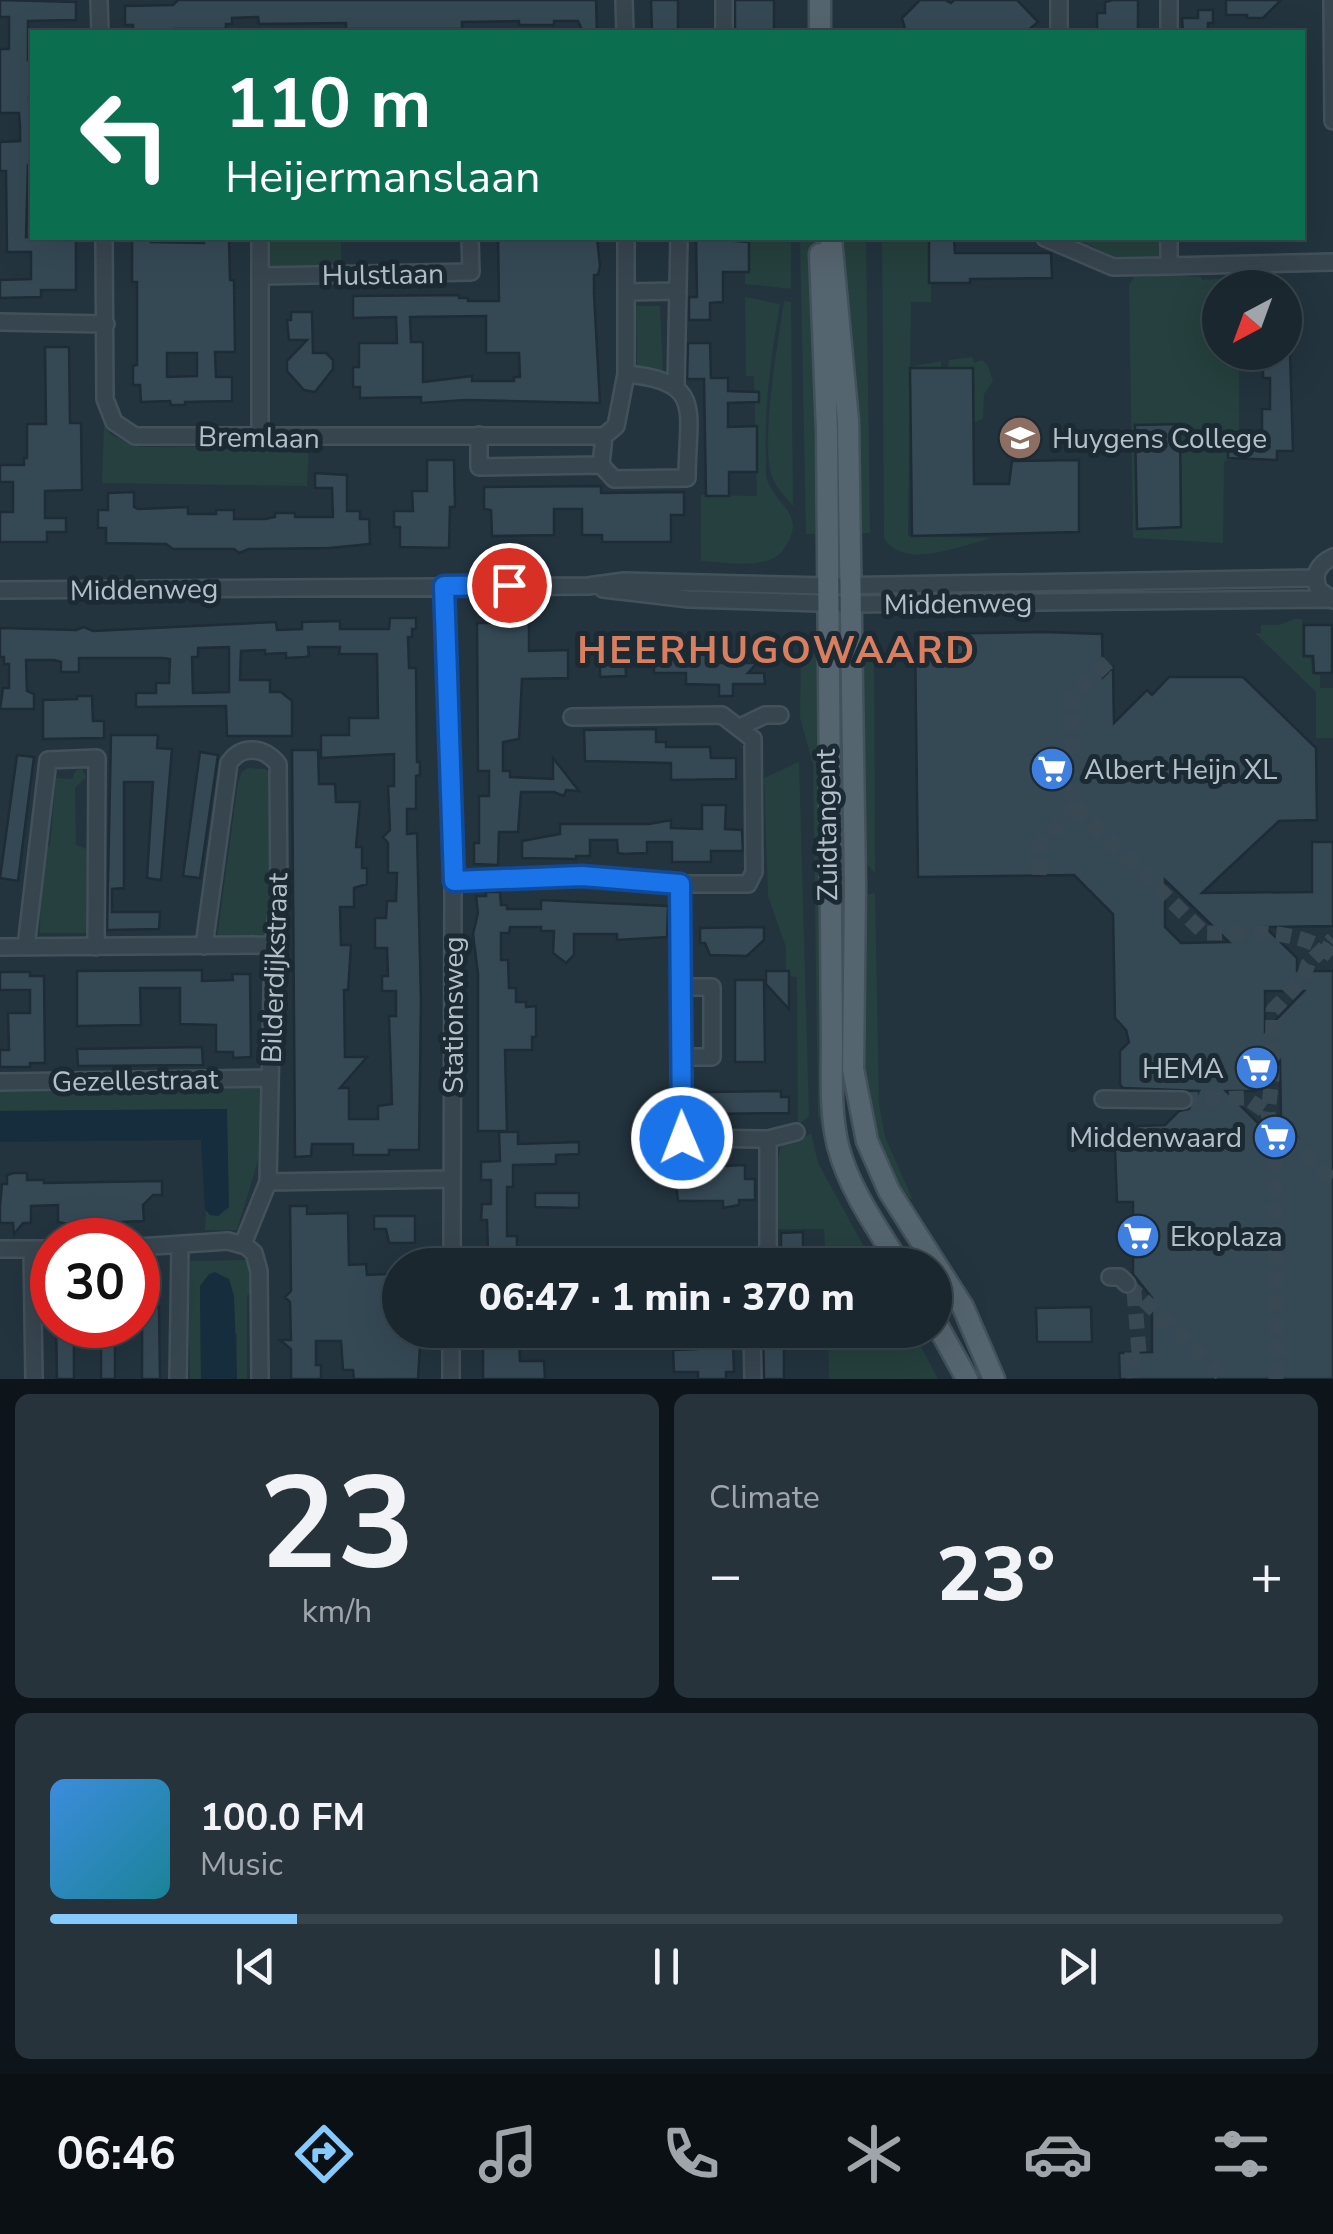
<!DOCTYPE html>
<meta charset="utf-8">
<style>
:root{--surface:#1a272f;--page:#27333b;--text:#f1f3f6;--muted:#9fa5aa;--line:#38444b;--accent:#86c9fc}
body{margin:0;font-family:"Nunito Sans",sans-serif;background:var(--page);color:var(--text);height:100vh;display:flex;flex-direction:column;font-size:38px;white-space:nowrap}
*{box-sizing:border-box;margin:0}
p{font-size:32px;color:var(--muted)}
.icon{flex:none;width:55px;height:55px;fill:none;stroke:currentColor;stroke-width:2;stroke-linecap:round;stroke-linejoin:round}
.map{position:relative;height:1379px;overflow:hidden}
.panel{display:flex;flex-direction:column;gap:15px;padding:15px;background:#0e151a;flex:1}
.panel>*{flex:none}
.guide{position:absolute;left:30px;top:30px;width:1275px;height:210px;border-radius:0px;box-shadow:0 10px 40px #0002,0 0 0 2px var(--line);background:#0b6e4f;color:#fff;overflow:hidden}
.needle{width:65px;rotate:221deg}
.fabs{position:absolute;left:1202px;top:270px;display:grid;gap:20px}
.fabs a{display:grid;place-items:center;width:100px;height:100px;border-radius:50%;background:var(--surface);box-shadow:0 10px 40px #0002,0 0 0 2px var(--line);font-size:50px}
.speed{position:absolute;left:30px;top:1218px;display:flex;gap:20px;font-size:50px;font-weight:700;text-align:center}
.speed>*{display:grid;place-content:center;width:130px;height:130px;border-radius:50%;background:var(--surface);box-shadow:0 10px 40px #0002,0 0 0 2px var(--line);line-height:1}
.speed .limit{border:15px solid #d22;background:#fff;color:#111}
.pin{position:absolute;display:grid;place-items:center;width:85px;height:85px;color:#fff;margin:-42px;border:5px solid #fff;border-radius:50%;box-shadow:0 2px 10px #0007}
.me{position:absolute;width:110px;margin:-55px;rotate:359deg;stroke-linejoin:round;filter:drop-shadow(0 0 8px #0008)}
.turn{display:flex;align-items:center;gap:35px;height:210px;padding:0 30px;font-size:45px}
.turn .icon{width:130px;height:130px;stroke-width:2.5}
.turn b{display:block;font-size:70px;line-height:85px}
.big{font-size:75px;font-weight:800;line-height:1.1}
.panel .card{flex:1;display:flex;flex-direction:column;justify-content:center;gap:15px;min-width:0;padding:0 35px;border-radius:15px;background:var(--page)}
.panel .dial{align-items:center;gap:0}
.dial b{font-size:130px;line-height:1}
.song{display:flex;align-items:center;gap:30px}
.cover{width:120px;height:120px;border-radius:15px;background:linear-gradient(135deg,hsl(210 70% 55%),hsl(190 70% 35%))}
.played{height:10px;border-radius:5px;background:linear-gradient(90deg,var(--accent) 20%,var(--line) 20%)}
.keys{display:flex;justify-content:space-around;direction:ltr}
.heat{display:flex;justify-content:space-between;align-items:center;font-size:55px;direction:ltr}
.panel .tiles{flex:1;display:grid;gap:15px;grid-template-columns:1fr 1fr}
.card:last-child{grid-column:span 2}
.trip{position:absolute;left:382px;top:1248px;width:570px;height:100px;border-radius:50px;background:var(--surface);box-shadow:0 10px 40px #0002,0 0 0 2px var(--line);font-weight:800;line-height:100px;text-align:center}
.tabs{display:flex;height:160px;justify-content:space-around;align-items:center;background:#0a1013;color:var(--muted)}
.tabs .icon{width:70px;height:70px}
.tabs .current{color:var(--accent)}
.tabs b{font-size:45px;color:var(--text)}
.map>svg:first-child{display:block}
</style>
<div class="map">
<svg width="1333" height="1379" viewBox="0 0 1333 1379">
<rect width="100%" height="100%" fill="#23343f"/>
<path fill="#25403e" d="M268,238h73v31l-73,-1z
M745,238h46v51l-46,-5z
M800,238h14l4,65 -3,231h-9z
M836,238h30l4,295h-16z
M882,238h49v64h-20l-1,65 31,-6v7l-31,1 -2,167 84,2c-31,7 -88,33 -108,0z
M1072,238h90v21l-47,1 -25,-15 -6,6 -12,-6z
M1136,273l65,4 1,3 37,-3v10l-19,1v64l19,1v106l-15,2 -1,82 -90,-5 -4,-253z
M745,297l35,7c-9,52 -16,102 -14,155 0,7 -1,17 2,23 11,26 40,34 15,68 -15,21 -59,12 -82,11v-66l56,1 -3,-120h-8z
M784,301l7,1 2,204c-6,-8 -15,-16 -19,-25 -16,-27 5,-145 10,-180z
M636,306h24l3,66 -26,-7z
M972,357l2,6 8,-3 6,6 5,15 -9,13 -1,24 -9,5 -1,-55h-25l1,-8z
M104,425l7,10 29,12 169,-1 -2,40 -205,-3z
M1294,619h8v38l9,1 1,16 8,1v13h13v50h-17v-46l-61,-59h6v-8h18z
M863,649h11l1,224 -15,-16z
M801,650l23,1 2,453 68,161h-9c-31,-51 -54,-91 -67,-150l-5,-351 -13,-46z
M799,762l10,354 -11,9 -1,-148 -11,-1v-29l-18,-51 -4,-118z
M248,768l18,1 5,7 -2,148 -6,14h-46l21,-156 4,-10z
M82,769l4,8 -11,11 1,57 11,4 -1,84h-46l1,-82 9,-6 6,-67 16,1 4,-9z
M875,893l4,212 6,32 28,63 -12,-6 -33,-68 -7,-61 3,-170z
M260,1088l1,62 -24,80h-32l1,-20 4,5 17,-106 -227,2v-19z
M811,1133l7,30 56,102h-48l-2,-36h-52v-29l9,-56 17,-3z
M247,1260l4,7 1,22 -5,7v83h-10v-44l-37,-49 1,93h-11l-3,-116 2,-2z
M828,1330h84l26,49h-109z"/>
<path fill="#162d3d" d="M227,1109l2,98 -11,9 -8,-1 -5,-6 -4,-69 -201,2v-31z
M215,1272l14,7 5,17 3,83h-36l-1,-93 9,-12z"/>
<path fill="#354955" stroke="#1e2c36" stroke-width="2.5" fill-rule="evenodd" d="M0,0l76,2v18l-48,1v39h4l-3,38 3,67h-4l-2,72 50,1v52h-35v7l-41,1v-18l31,-1v-27h-24l-1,-81h-6v-29l20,-1v-14l-1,-14h-19v-64h9v-32h-9z
M178,0h418l1,32h-14l-5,-11h-24v4h-35v-4l-57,1v7h-116v-6l-87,1 -1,-7 -26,1v6h-6v5h-51l-7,3h-35v-7h-8v-19l48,-1z
M651,0h27v32h-26z
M735,0h39v32h-39z
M920,0h25l6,3 3,-3h63l21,22 -12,10h-120l-4,-14z
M1113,0h25v32h-41v-19h8v-11z
M1226,0h55l-18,18h-16v-3h-21z
M1198,10h15v13h-5v9h-25l-1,-14h16z
M132,238h19v4l53,1v-5h25l1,42h4l1,72h-20l1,25h16v24l-47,1v3h-14l-1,-4 -29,1 -1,-17h-7v-19l4,-1v-83h-5zM167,353h30v23l-30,1z
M498,238h99l3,28 -2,9h-4v19l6,109 -134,-3 -45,3v-6l-61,1v-11h-7v-20h6v-24h38l-1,-26 -43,1v-22l106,-1v3h9v3h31zM486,316v37h33l1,24h-6v4h-42v-5l-49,6v-40h-12l-1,-25z
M696,238l53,4v30h-26v30l-13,1v17h-21v-23h8z
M929,238h25l1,15h96l1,25 -82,1v4h-41z
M291,312h21l1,41h13l7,7v9l-18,23 -11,-2 -17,-19v-10l20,-21h-18l-2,-20h4z
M688,343h22l1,35h17v13l31,1v10l-31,1v24l29,-1v46h-28v24h-23l-2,-117h-17z
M45,347h24l1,76h11l1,67 -37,1v27h21v14h-19v10h-47v-30h13v-30h-13v-17h24v-7h3v-34h19z
M1263,352h27l3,99h-16v9l-49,-2v-26h34v-23h8v-31h-7z
M910,368h63l1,116h35l3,-23 67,-1v72l-167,4z
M1180,424l1,103 -44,2 -2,-104z
M427,460h27l1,47h-5l-1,41 -49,-1v-20h-6v-16h19l-1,-20h15z
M315,473l32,2v36h13v8h9l1,25 -41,4 -80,1 -10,4 -5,-4h-61l-7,-5 -60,-1v-15h-8v-18h10v-17l26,-1v15l4,2 50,-2v7h28v-4h18v9h31l10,-2v-4h20v4h38l-1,-29h-17z
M601,486v7l83,-1v23h-13v27h-69v-7h-20v-26h-28v26l-62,1 -1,-26 -7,-1v-22z
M390,618h26v11h-4v8h-4l1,31h7l1,94h3v13l-4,1v33h-9v25l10,-1 4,168 -2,149h-30v5h-36v-11h-41l-1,12 -16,1 -3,-407h26l1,34h16l1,18h24l-4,45h6v21h5v16l-13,4v19h-14l1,38h10l-3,45h-4l1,67h22l-27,31h9v31h29v-13l14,-2 -3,-88h7v-25h-14v-15h6l-1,-28h-12v-30h11l1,-17h9l1,-28h-9v-30l-5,-6 7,-7 -2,-44h6v-32l-73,4v-23h28v-17h29l-1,-64h-38l1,-7h-32l1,9 -4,1 -19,1v-5l-21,1v-4l-24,1 -1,29h30v12h11l11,9v35h-65l-1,-30 -90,1v-14h20v-10h13l1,-24 -8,-1h-83v14h-18v-10l-7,-2h-28l1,31 7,3v15h-34l3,-21h6v-24h-5v-7h-4v-29l76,2 8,-3 9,4 183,-9 1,8 25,-1v-7l38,-1v8h49zM229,647v45l-36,1 -1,-36h6v-9z
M477,623h52v28l39,-1v28l-46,1 -3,60 -16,3v29h7v6l43,2v-21l26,33 -13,-1 -2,6 -10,-4h-33l-3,40h-19l-1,33 -24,-1v-21h5v-47h10v-25h-11z
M1304,625h28v48h-18l-1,-17h-9z
M1044,632l58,2 1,43 10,-10 1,56 33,-33 5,5 17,-18h74l73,71 1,72 -38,1 -77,72 110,-1v-50h21v84l-68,1 32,31v13h36v408h-213l-1,-26 33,-1v-54l-19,-24v-72h-16l-2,-53 23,-23 27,-1 14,-14 10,-2 10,-18 -76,-3 -3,-3v-34l9,-9 -3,-12 -11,-12 -2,-104 -39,-39 -156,2 -3,-243zM1165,880l26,25 38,37 -48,1 -16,-16zM1265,991h39l-39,40zM1280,1061l1,59 18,19 -31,17 -3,-26 -39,-39h29l-1,-4z
M705,640h13v23h39l-9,10h16l1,11h-32v12h-14v-11l-33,-1v-11h-32v-11l6,-1v-9l45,-1z
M600,647h25l1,29 -26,1z
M77,696h15l1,25h11v17l-61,1v-39l34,-1z
M656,729v13h10v5h44l1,11h25v21l-65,1v-17l-86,-2 -1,-31z
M111,735h47l-1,13 15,1 -11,131 -14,-2 6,-96h-29v106l-12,1v23h48l-1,17 -52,1z
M200,752l18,3 -18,123 -17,-2z
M17,755l17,2 -16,124 -18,-3z
M702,805h24l-1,24 17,1 1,21h-32v11h-39v-20h-25v11l-23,1 -6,-1 -1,-13h-27v16h-14v3l-54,-1v-17l38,-7v-10h89l22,-4v8l31,1z
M486,892h14l1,13h6v4h34v-9l127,6 -1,31 -50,3v-6h-43v21l-8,8 -13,-10 1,-22h-13v-4h-31l-1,6h-8v27h7l1,28h7v14h10v5l10,-1v31h-4v13h-27l2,81h-29v-157l-5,-40 5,-21 -2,-17h10z
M764,927v13l-17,16 -37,-1 -5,-12h-5v-15z
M202,970v11l31,-1 -1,-6h18l1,83 -18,1v-6h-17v-27l-36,-1v-36h-40l1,37 -64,1v-55z
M766,971h23v38l-23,-25z
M0,972h30v4h14l1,87h-15v4h-30v-17h9l-1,-37h22v-23h-30z
M735,980h29l1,82h-30z
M202,1047l1,18 -125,1 -1,-17z
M781,1091v6h8v16l-86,1v-22z
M499,1132h19v12l61,-2v12l-23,1v9l-43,1v22h-6v49h10v29h-35l-1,-12h7l-1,-33h-6l1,-16h9v-24h-10v-18l19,-1z
M745,1165v14h10v21h-16v5l-16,3v-7h-45l-4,-33z
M14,1173h13v7h17v3l118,-2v14h-9l-10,10 1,16 -76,3 -10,-2v-17l-27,1v17h-8l-9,11 -1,-11h-13v-17l2,-22h5v-9z
M535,1193h44v15l-44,-1z
M290,1206h17v8l41,-1 1,52 17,-1 1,11 20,-1 7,11 2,44 25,1 -3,49h-64l-1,-9h-10l-2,-29h-25v24h5v14h-30v-30l-11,-9h11l-1,-38 -5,-5 6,-6z
M374,1216h41v27h-26l-3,-14h-12z
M803,1232v33h-22v-32z
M752,1253v12h-53v-11z
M159,1307l1,72h-18v-57l-4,-1v-13z
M1091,1307l1,35h-55l-1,-34z
M56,1325h18v54h-17z
M101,1325h14v54h-14z
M483,1330l36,2 1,29h24l1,18h-62z
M697,1330h23v10h13l1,32h-8v7h-28v-7h-24l-1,-22 24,-1z
M763,1335h21v44h-20z"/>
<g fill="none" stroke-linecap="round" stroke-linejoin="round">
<path stroke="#394954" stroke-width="15" stroke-dasharray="15 8" stroke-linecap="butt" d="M1108,662l-36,35v107l132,129c43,1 94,-7 129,23
M1039,875l1,-30 36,-38
M1183,1100l63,-2 22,15
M1271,1121l62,60
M1127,1284l99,95
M1134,1291l5,61
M1132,1352l2,26
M1276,1379l-1,-232 -7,-34 4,-35 1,-68 30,-31 5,-15 25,-25"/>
<g stroke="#43515b" stroke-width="20">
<path id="minor" d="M99,0l1,32
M624,0l1,32
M724,0v32
M1169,0v32
M1332,0l1,121
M1059,32v-32
M104,238l1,161 9,23 21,14h469l12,-10 10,-52
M260,238v198
M1045,238l68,29 56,-1
M1169,238v28l164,-4
M261,276l210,-4 -1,-34
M626,292l52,-1
M0,322l106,2
M676,385l3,-147
M479,435v32l122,-2
M604,436l-3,29 13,14 73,-1c0,-66 19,-97 -61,-104v-136
M1333,557c-15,7 -21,18 -14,33l14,10
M444,586l9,295 -1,384
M603,589l86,10 162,5 478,-5
M0,590l588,-4 36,-5 203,5 488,-8
M740,727l25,-12h15
M453,881l129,-5 98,8h68l6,-12 -1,-133 -31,-24 -150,2
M680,884l2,254 86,1 28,-7
M204,946l25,-183c13,-19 35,-16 49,1l1,135 -6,46 -5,237 -25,62
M0,947l273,-2
M26,947l22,-187 49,-2 -1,189
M681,987h31v70h-31
M0,1082l270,-4
M1103,1099l80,1
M768,1139v126
M268,1182l184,-3
M138,1247l90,-6 18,5 8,7 5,18 1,108
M0,1249h52
M32,1249l2,130
M1110,1277h10l7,7
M451,1330v49
M752,1330l1,49
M178,1379l2,-134"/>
</g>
<g stroke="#43515b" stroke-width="25">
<path id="major" d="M820,32v-32
M831,238l17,183 7,465 -2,183 14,72 22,50 74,116 31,72
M820,254l7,176 5,614c0,35 -2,68 6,102 11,43 39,82 62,119
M935,1321l32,58"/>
</g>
<use href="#minor" stroke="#37454f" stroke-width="15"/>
<use href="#major" stroke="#55656f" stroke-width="20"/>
</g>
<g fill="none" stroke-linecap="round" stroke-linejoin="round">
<g stroke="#114b97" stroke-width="25">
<path id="route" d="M509,585l-65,1 10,295 128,-5 98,8 2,254"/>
</g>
<use href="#route" stroke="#1a73e8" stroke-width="18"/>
</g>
<defs>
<g id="school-disc" transform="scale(2.25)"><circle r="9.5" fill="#8d6e63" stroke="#1c2a34"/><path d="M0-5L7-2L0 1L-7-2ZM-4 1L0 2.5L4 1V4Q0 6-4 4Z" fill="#fff"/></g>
<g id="supermarket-disc" transform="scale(2.25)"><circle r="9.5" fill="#3f7fe0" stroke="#1c2a34"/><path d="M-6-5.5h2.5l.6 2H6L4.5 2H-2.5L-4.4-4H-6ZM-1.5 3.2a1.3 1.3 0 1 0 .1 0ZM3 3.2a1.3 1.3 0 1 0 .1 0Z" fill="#fff"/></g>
</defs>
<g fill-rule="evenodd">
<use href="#school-disc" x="1020" y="438"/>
<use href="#supermarket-disc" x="1052" y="769"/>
<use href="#supermarket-disc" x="1257" y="1068"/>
<use href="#supermarket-disc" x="1275" y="1137"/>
<use href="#supermarket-disc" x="1138" y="1236"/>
</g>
<g text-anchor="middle" stroke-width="10" stroke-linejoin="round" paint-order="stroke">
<g font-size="28" fill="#b3c0ca" stroke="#1c2a34">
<text transform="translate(383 274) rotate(-1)" y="10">Hulstlaan</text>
<text transform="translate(259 437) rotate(1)" y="10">Bremlaan</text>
<text transform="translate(144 589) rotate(-1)" y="10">Middenweg</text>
<text transform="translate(958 603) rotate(-1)" y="10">Middenweg</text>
<text transform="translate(826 825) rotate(-91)" y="10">Zuidtangent</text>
<text transform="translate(274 968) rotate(-88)" y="10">Bilderdijkstraat</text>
<text transform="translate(453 1015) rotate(-90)" y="10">Stationsweg</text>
<text transform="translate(135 1080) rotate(-1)" y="10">Gezellestraat</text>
</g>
<g font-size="28" fill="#b3c0ca" stroke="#1c2a34" text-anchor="start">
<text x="1052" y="448">Huygens College</text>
<text x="1084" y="779">Albert Heijn XL</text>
<text x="1224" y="1078" text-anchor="end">HEMA</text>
<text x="1242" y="1147" text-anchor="end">Middenwaard</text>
<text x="1170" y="1246">Ekoplaza</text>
</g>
<g font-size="38" font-weight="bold" letter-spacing="2.5" fill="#d97e5f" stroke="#1c2a34">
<text x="777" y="663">HEERHUGOWAARD</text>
</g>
</g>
</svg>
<div class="fabs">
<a><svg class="needle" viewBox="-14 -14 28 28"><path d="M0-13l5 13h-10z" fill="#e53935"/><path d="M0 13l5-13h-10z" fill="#9fa5aa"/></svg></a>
</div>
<div class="speed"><div class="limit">30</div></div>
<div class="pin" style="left:509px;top:585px;background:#d93025"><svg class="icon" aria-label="arrive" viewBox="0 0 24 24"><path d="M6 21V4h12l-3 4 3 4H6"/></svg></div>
<svg class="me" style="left:682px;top:1138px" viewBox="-20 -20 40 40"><circle r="17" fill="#1a73e8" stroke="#fff" stroke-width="3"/><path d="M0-11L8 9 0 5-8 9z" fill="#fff"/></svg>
<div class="trip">06:47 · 1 min · 370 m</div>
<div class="guide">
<div class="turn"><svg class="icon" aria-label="left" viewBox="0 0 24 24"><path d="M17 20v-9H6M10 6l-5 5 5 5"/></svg><div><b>110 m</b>Heijermanslaan</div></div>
</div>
</div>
<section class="panel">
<div class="tiles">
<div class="card dial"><b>23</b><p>km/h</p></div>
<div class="card"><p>Climate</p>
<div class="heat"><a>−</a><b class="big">23°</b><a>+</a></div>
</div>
<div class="card">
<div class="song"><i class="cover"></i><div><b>100.0 FM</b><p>Music</p></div></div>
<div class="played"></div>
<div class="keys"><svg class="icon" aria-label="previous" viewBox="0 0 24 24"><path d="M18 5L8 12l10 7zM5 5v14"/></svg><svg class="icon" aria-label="pause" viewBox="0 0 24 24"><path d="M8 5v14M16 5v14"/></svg><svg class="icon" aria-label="next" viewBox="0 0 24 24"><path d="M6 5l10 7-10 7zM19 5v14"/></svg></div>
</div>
</div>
</section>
<nav class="tabs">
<b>06:46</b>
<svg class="icon current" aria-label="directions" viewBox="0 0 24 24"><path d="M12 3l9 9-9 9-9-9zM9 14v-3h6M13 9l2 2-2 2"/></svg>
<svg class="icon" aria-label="music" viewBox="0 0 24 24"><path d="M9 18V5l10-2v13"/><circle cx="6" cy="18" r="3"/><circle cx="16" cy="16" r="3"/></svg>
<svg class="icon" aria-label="phone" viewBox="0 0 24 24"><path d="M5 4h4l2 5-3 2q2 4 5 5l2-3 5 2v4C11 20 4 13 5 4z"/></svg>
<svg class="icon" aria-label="climate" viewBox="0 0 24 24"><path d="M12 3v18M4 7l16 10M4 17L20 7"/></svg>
<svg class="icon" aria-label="car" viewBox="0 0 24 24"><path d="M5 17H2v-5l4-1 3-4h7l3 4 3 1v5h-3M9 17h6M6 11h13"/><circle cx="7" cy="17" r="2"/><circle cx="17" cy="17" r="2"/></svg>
<svg class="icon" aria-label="filters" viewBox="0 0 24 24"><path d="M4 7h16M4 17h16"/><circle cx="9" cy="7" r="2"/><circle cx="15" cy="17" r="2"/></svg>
</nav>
